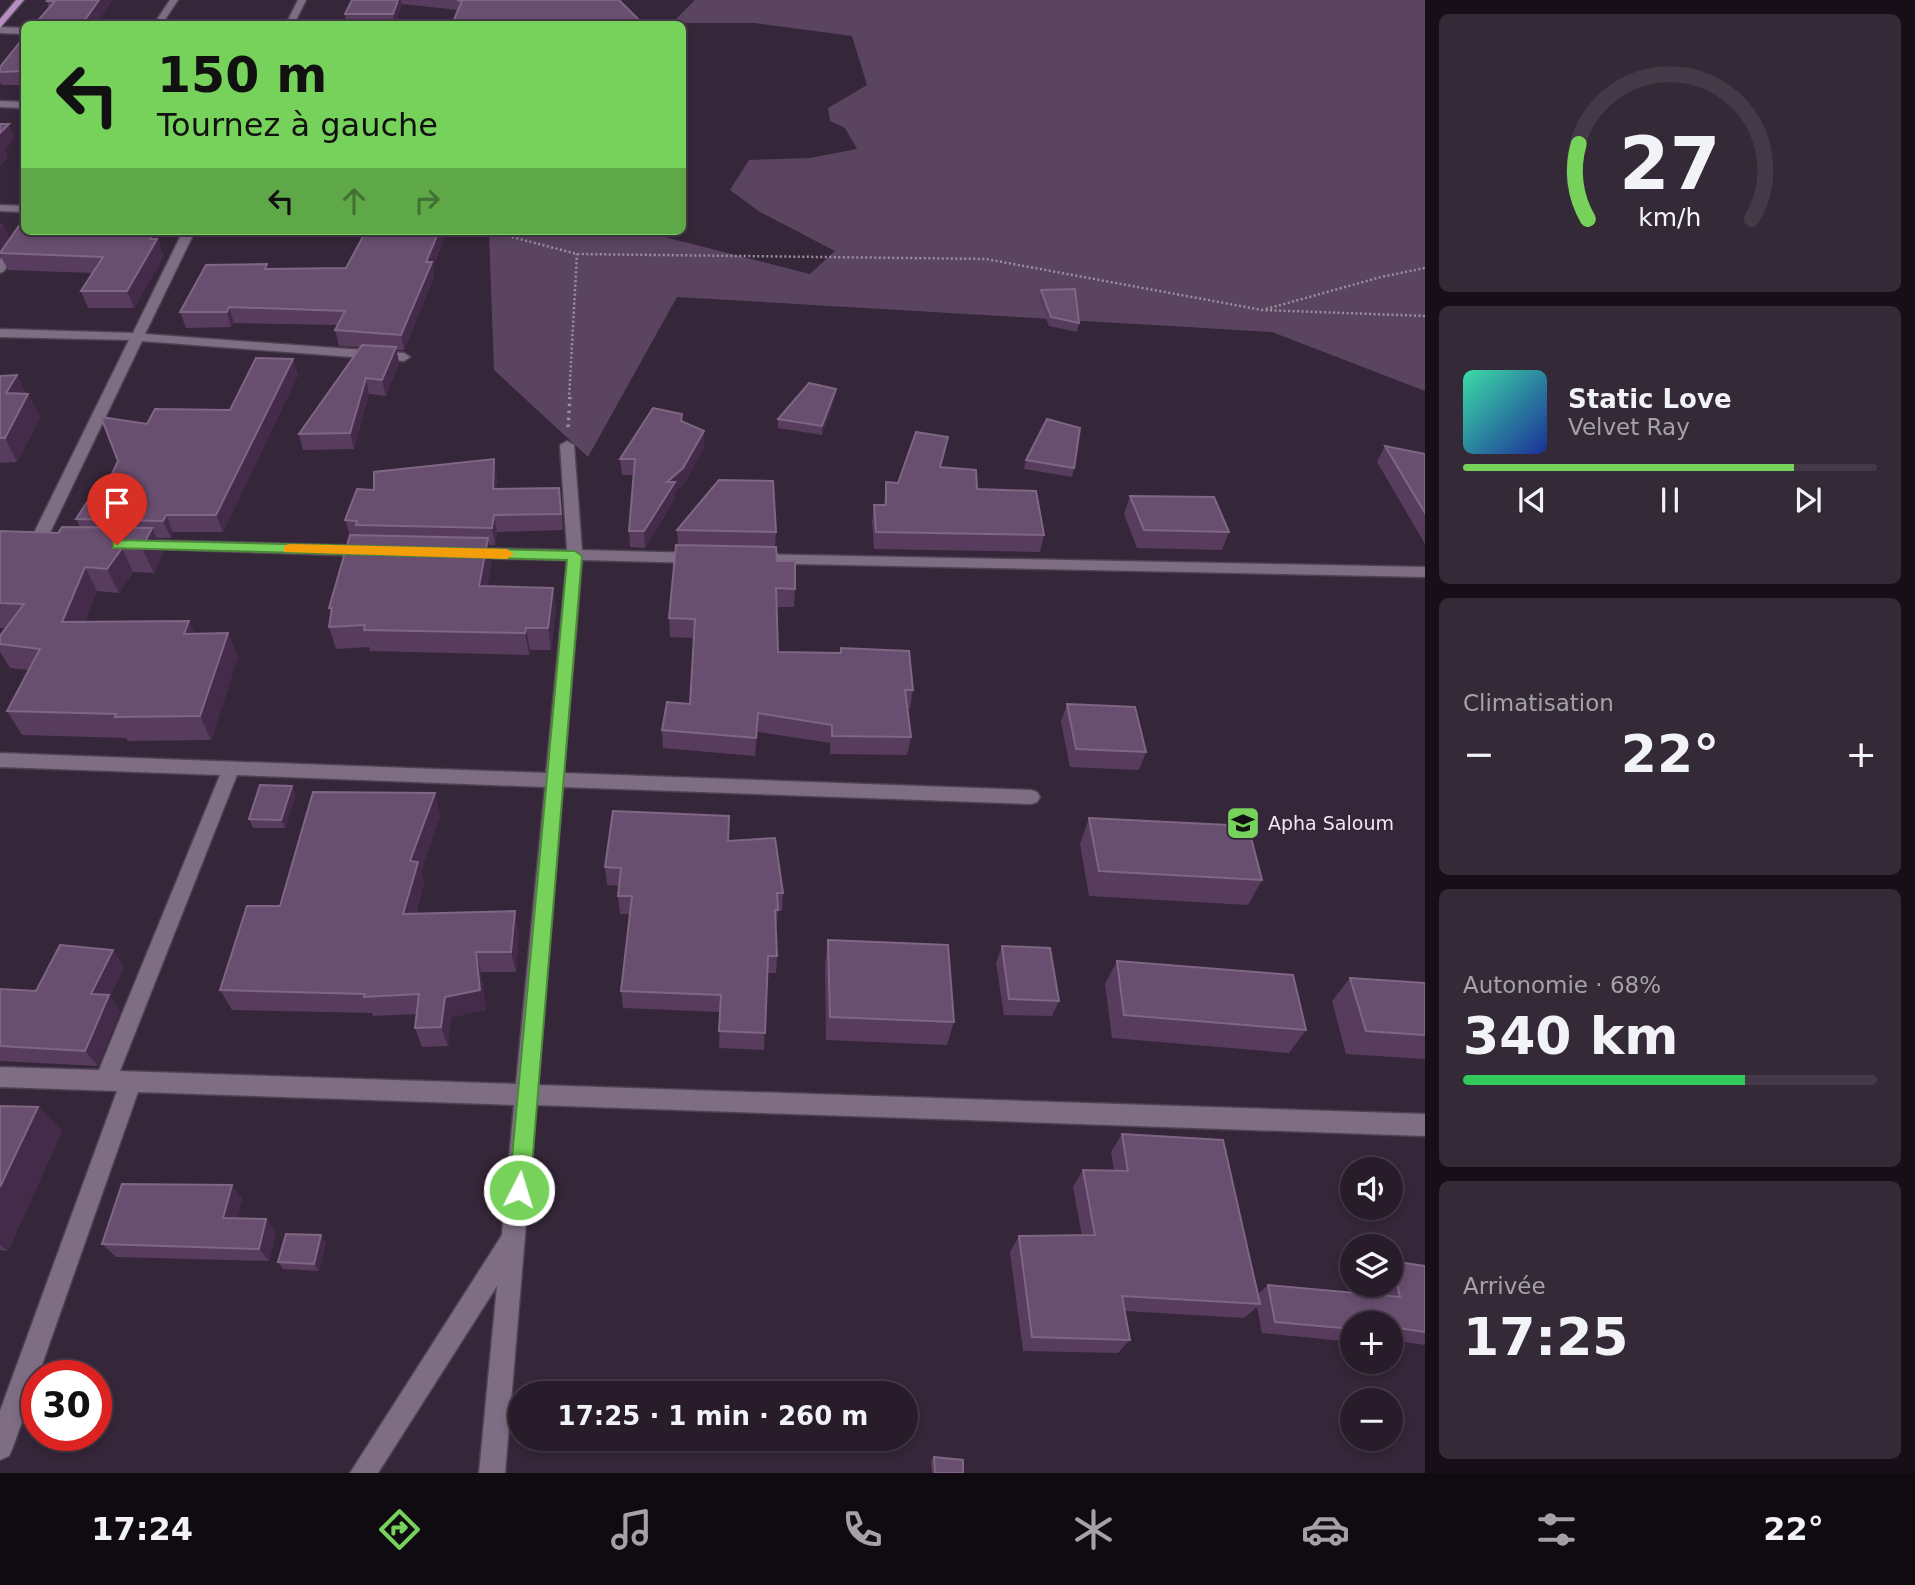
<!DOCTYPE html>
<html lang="fr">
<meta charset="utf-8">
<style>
:root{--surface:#281c2b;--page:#342937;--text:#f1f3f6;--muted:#a5a1a9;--line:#443a47;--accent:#76d25a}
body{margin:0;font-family:"DejaVu Sans",sans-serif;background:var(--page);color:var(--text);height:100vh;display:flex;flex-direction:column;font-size:26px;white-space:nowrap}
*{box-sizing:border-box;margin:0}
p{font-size:23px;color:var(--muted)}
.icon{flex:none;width:38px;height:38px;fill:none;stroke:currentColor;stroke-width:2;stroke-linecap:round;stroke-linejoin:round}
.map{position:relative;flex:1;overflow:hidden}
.panel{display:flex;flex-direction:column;gap:14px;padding:14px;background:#160f18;width:490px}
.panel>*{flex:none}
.top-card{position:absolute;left:21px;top:21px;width:665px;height:214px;border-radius:10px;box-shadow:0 4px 10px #0003,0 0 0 2px var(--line);background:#76d25a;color:#111;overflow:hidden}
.fabs{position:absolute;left:1340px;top:1157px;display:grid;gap:14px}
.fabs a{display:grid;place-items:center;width:63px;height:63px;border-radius:50%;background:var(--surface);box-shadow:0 4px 10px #0003,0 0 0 2px var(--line);font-size:35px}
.speed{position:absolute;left:21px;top:1360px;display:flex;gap:14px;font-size:35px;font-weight:700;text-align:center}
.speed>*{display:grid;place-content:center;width:91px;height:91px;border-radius:50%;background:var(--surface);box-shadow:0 4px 10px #0003,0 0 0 2px var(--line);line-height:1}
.speed .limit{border:10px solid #d22;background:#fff;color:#111}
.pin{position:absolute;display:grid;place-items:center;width:60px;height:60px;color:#fff;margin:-72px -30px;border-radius:50% 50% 50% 0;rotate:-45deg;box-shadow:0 0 7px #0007}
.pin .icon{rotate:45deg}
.me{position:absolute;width:77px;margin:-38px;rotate:5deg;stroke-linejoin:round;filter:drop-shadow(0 0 5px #0008)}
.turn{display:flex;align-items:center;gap:24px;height:147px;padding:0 21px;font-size:32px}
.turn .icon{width:91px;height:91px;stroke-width:2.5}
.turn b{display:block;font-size:49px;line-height:60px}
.lanes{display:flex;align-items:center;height:66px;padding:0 21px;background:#0003;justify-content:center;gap:35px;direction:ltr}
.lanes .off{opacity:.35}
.big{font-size:52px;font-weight:700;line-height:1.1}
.panel .card{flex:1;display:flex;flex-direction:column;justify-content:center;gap:10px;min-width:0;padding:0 24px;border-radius:10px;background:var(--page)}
.panel .dial{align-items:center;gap:0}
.dial svg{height:182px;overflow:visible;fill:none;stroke:var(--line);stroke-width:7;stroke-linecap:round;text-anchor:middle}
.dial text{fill:var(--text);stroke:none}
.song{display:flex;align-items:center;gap:21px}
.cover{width:84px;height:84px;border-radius:10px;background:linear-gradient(135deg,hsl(160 70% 55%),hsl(230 70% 35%))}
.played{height:7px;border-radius:4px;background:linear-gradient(90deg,var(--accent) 80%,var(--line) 80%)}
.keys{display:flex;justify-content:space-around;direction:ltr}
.heat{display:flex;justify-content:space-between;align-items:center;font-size:38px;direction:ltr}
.charge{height:10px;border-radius:5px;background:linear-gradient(90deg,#34c759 68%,var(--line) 0)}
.trip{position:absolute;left:508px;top:1381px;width:410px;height:70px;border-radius:35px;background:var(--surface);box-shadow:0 4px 10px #0003,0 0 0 2px var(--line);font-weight:700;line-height:70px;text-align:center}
.dock{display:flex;height:112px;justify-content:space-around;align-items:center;background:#100b11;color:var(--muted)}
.dock .icon{width:49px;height:49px}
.dock .on{color:var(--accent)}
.dock b{font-size:32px;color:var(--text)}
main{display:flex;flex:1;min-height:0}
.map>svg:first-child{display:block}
</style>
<main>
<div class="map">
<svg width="1425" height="1473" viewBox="0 0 1425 1473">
<rect width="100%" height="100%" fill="#352639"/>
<path fill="#5a4460" d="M695,0h730v391l-153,-59 -595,-35 -89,160 -94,-87 -5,-136 160,-1 161,41 25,-23 -75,-39 -30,-22 19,-30 61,-2 47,-9 -12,-21 -15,-7 -2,-13 39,-23 -15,-49 -97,-13h-83z"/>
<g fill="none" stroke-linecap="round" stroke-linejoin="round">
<g stroke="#4f4353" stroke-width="3">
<path id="street" d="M170,0h8l-16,24h-8z
M298,0h8l-12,24h-8z
M0,27l24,1v6l-24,-1z
M0,101l24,1v6l-24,-1z
M0,205l24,1v6l-24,-1z
M24,228v3h7l-27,40 -4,2v-13l21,-31z
M183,231h12l-50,103 259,19 6,4 -6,4 -262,-20 -97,202 -8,5 -5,-2 -3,-3 100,-203 -129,-3v-8l133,4z
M481,231h18l1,1 -6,3z
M578,231h12v1l-6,3z
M567,441l7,4 8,105 115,3 8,5 -8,5 -115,-3 -18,213 467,17 6,2 3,5 -3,5 -6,2 -468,-17 -25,298 887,29v22l-889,-31 -31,368h-26l18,-187 -119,187h-28l152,-238 12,-130 -376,-13 -125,355 -4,9 -9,4v-49l117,-320 -117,-4v-20l99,3 121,-295 -220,-8v-14l546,20 21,-213 -97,-2 -8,-5 8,-5 97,2 -7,-105zM237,775l308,12 -29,297 -396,-13z
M137,540l231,6 8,5 -8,5 -236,-8 -3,-3 3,-3z
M753,554l672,13v10l-677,-14 -3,-4 3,-4z"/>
</g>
<g stroke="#4f4353" stroke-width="3">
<path id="primary" d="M16,0h8l-24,28v-9z"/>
</g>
<path stroke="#9b8f9e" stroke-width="2.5" stroke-dasharray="2 2.5" stroke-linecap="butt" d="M512,237l65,17 409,5 276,51 163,6
M1266,309l115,-32 44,-9
M569,399l8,-145"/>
<path stroke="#9b8f9e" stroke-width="3.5" stroke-dasharray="2.5 4.5" stroke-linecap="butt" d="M568,427l2,-30"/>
<use href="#street" fill="#7e6d83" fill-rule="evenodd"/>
<use href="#primary" fill="#b58ec0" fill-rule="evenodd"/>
</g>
<path fill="#583c5e" d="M48,0h64l-16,24 -47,-16 -2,-7z
M352,0h267l-161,10 -56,-6 -7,20h-48l-2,-10z
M24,37v48h-23l-1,-3v-15z
M0,223l10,16 151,7 -1,1 4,9 -30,52h-46l-7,-17 11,-18 -84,-3 -8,-15z
M433,268l1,9 -30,73h-8l3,13 -13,33 -17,-2 -15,55 -51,1 -4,-16 61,-87 -21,-1 -4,-16 3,-5 -104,-2 -3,4 -45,1 -6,-16 88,-43z
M1041,290l38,33 -2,9 -28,-6 -10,-27z
M293,359l5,16 -75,157h-50l-2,6h-15l7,15 -9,20 -21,-1 -14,21 -22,-2 -12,31 104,-1 5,12h34l10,24 -27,83 -83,1 -2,-3 -104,-3 -15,-24 22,-41 -19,-2 -10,-16v-16l6,-8h-6v-97l58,2 22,-6 -4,-8 23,-17 48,-78 83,-14z
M17,375l9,19h2l12,24 -23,44 -17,1v-87z
M836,389l-1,8 -13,38 -44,-7v-9z
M682,422l22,25 -20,37 -9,8v6l-30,50 -15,-1 -1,-16 5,-56h-12l-2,-16z
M948,437l-7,31 36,21 67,46 -4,17 -166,-3 -2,-28 2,-16h10l2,-23 12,1z
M1385,446l40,8v90l-48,-82z
M494,459l3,17 -1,13 65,15 2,26 -66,2 -2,13h-6l3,15 -5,27 66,1 3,22 -5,40h-21l-1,5 -159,-4 -1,-4 -33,2 -7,-22 2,-13 -2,-6 21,-72 -5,-16 29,-30z
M1026,460l48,8 -2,9 -48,-8z
M1130,496l99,36 -7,18 -85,-2 -13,-34z
M677,530l99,2 -1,15 2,14 18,28 -1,18h-17l1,45 62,1 1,-5 72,42 -3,18h-3l4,29 -4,18 -77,-1v-11l-72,-11 -3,24 -92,-8 -1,-18 28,-26 4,-66 -24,-1 -1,-19 9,-73z
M1067,704l79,48 -7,18 -69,-3 -9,-45z
M296,794l-11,34h-32l-4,-9z
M440,815l-19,57 3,11 -8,31 103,18 -3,40h-35l5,38 -35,7 -3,29 -26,1 -7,-19 1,-14 -43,2 -1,-3 -140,-3 -12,-20 60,-84z
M1089,818l173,62 -14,25 -159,-9 -9,-52z
M729,841l54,52 -1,18h-4l-2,17 1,28 -1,17h-9l-3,77 -45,-2 1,-36 -97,-4 -2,-17 9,-77h-10l-2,-18 1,-10 -12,-1 -2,-18z
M828,940l126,82 -7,23 -121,-5 -1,-76z
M1002,946l57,55 -7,15 -48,-1 -8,-52z
M113,950l11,17 -14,30 10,14 -22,55 -98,-5v-72l36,2z
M1117,961l189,69 -17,23 -177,-15 -7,-54z
M1350,978l75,5v76l-79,-5 -14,-53z
M0,1106l38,1 24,24 -54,120 -8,-1z
M1122,1134l136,160 10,-9 114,10 -3,-11h12v-22l1,-1 33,5v79l-34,-5v-17h-38v19l-91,-9 -5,-26 -13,11 -119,-7 5,29 -12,13 -95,-2 -13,-99 9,-16h63l-9,-49 10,-17 31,1 -3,-19z
M232,1185l10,14 -5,19 29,1 10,13 -7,29 -153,-4 -14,-13z
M326,1242l-7,29 -36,-2 -5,-7z
M934,1457l29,16h-31l-1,-12z"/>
<path fill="#432b49" d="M99,0h13l-16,24h-14z
M398,0h3l1,4 -7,20 -2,-10z
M9,124l6,14 -10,11 3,9 -8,9v-34z
M3,223l7,17 -10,13v-26z
M154,231h2l5,15 -1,1 4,9 -30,52 -7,-17z
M439,231h9l-15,37 1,9 -30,73 -3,-15 25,-73z
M229,307l5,16 -3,4 -4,-15z
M396,347l3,16 -13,33 -4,-16z
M293,359l5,16 -75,157 -7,-17z
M17,375l10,21 1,-2 12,24 -23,44 -12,-24 1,-45z
M366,378l3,16 -15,55 -4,-16z
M836,389l-1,8 -13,38v-9z
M704,431v16l-20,37 -9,8v6l-30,50 -1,-17 23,-49z
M948,437l-3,17 -8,30 3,-17z
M494,459l3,17 -2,29 -2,-16z
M166,515l7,17 -2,6 -8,-17z
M494,515l3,17 -2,13 -3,-17z
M152,528l11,25 -9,20 -12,-25z
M488,538l4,22 -9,48 -4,-22z
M122,548l11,24 -14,21 -12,-24z
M85,567l12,24 -21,56 -14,-25z
M553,588l3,22 -5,40 -3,-22z
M189,621l10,25 -15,-12z
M526,628l4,22 -1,5 -4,-22z
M228,633l10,24 -27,83 -11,-24z
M758,713v19l-3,24 1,-18z
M292,786l4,8 -11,34 -4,-8z
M435,793l5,22 -19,57 3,11 -14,51 -7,-20 7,-53z
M515,911l4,21 -3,40 -5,-20z
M113,950l11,17 -14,30 10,14 -22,55 -13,-15 6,-57z
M476,952l5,20 5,38 -35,7 -3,29 -7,-19 4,-30z
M38,1107l24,24 -54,120 -8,-6v-58z
M232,1185l10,14 -8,32 -11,-13z
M266,1219l10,13 -7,29 -10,-12z
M321,1235l5,7 -7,29 -5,-7z"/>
<path fill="#684e6f" stroke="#7e6684" stroke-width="2" d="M48,0h51l-17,24h-47l20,-23h-8z
M352,0h46l-5,14h-48z
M457,0h162l24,24h-191l10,-23z
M24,37v34l-24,1v-5z
M0,124h9l-9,9z
M21,223h3v8h130l-4,8h7l-30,52h-46l22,-34 -103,-4z
M366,231h73l-13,31h6l-31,73 -66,-5 10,-19 -116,-4 -2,5h-47l26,-47 61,-1 -2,5 81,-1z
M1075,289l4,34 -28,-6 -10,-27z
M362,345l34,2 -14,33 -16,-2 -16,55 -51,1z
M256,358l37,1 -77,156h-50l-3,6 -87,-2 11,-17h12l19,-41 -17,-44 46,7 8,-15 75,1z
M17,375l-11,18 22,1 -23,44h-5v-62z
M809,383l27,6 -14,37 -44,-7z
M653,408l29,6 -1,7 23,10 -21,37 -16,14h8l-31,49h-15l6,-72h-15z
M1047,419l33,9 -6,40 -48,-8z
M916,432l32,5 -8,30 36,3 1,19 59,2 8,44 -168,-3 -2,-27h12v-23l12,1z
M1385,446l40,8v59z
M494,459l-1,30 66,-1 2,26 -67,1 -2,13 -136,-3 1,-4 -12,-1 12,-31 17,1v-18z
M719,480l54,1 3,51 -99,-2z
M1130,496l84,1 15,35 -85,-2z
M62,527l90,1 -10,20h-20l-15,21 -22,-2 -23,55 127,-1 -5,13 44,-1 -28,83 -85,1 1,-3 -109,-3 33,-62 -40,-5v-8l24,-32 -24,-1v-72l58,2z
M350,535l138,3 -9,48 74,2 -5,40h-22l-1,5 -161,-3 1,-5 -36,2 3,-19h-3z
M676,545l100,2 1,14h18v28l-19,-1 2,64 63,1v-5l68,3 4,39h-8l6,47 -79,-1v-11l-74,-12 -2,25 -94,-8 5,-28 23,2 5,-85 -26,-1z
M1067,704l68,3 11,45 -70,-3z
M260,785l32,1 -11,34 -32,-1z
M313,792l122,1 -25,68 8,1 -15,52 112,-3 -4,41h-35l4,38 -35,7 -4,30 -26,1 4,-34 -55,3 1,-3 -145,-4 27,-84h33z
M613,811l116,5 -1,25 47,-3 8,55h-6l1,17h-3l2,46h-9l-3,77 -46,-2 2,-36 -100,-4 11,-95h-14l3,-28 -16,-1z
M1089,818l159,8 14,54 -163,-9z
M828,940l120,5 6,77 -124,-5z
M60,945l53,5 -22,44 18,1 -24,56 -85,-5v-57l36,2z
M1002,946l48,2 9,53 -50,-2z
M1117,961l176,14 13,55 -182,-15z
M1350,978l75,5v52l-59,-4z
M0,1106l38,1 -38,80z
M1122,1134l101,6 37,164 -138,-8 8,44 -98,-3 -13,-101 76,-1 -12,-65 45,1z
M122,1184l110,1 -9,33 43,1 -7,30 -157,-5z
M286,1234l35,1 -7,29 -36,-2z
M1392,1261l33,5v66l-34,-5v-4h-38v6l-78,-7 -7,-37 132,12z
M934,1457l29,3v13h-28z"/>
<path fill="#76d25a" stroke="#4d883a" stroke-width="2" d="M117,540l458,11 7,5 -52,634 -4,7 -7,3 -7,-3 -3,-7 58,-630 -454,-12v-6z"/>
<path fill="#f59e0b" d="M289,544l218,5 7,5 -7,5 -223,-7v-6z"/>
<defs>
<g id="school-square" transform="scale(1.75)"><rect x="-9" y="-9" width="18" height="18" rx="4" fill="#76d25a" stroke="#352639"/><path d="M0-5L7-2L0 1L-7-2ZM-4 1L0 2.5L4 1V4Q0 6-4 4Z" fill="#111"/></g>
</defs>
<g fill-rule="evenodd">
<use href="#school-square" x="1243" y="823"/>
</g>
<g text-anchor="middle" stroke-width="6" stroke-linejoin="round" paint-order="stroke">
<g font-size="19" fill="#f2e8f5" stroke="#352639" text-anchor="start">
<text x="1268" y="830">Apha Saloum</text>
</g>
</g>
</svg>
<div class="fabs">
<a><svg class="icon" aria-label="sound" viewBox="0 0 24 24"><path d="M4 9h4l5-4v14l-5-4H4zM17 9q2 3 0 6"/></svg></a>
<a><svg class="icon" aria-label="layers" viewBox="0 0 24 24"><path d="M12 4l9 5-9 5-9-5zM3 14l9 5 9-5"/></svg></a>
<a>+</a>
<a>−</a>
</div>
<div class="speed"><div class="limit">30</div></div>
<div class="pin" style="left:117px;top:545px;background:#d93025"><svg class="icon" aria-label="arrive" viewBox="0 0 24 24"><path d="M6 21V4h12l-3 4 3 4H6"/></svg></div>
<svg class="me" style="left:519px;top:1190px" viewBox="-20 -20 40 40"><circle r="17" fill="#76d25a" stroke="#fff" stroke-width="3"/><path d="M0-11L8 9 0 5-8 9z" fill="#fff"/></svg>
<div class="trip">17:25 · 1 min · 260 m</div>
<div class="top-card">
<div class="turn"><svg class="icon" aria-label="left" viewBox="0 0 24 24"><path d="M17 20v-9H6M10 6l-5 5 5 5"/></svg><div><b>150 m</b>Tournez à gauche</div></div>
<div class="lanes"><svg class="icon" aria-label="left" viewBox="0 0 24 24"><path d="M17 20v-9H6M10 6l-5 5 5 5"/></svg><svg class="icon off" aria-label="ahead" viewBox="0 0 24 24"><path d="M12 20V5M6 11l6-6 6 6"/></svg><svg class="icon off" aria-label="right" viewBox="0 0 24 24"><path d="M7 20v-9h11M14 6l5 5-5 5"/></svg></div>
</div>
</div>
<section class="panel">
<div class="card dial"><svg viewBox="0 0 100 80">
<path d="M14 69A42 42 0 1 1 86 69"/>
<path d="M14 69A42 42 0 0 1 10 36" stroke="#76d25a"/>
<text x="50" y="56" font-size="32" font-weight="700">27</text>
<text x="50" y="72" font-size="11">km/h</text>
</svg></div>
<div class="card">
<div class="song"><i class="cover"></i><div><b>Static Love</b><p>Velvet Ray</p></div></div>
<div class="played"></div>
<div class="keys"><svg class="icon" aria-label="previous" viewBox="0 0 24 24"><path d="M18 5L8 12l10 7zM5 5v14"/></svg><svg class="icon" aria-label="pause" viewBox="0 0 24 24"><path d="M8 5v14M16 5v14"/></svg><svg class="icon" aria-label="next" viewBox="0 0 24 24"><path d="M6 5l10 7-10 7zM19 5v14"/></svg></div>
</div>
<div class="card"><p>Climatisation</p>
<div class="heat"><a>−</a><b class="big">22°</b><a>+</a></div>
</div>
<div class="card"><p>Autonomie · 68%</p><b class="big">340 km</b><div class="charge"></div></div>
<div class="card"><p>Arrivée</p><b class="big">17:25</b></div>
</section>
</main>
<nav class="dock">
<b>17:24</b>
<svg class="icon on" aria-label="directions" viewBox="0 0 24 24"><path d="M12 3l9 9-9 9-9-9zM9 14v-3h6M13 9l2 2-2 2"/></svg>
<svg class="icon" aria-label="music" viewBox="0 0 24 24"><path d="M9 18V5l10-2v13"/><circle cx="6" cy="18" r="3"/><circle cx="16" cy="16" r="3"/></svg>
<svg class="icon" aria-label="phone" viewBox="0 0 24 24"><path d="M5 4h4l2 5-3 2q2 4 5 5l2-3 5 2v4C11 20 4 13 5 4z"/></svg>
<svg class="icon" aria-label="climate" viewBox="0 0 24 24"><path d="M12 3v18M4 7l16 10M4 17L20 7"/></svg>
<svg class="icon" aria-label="car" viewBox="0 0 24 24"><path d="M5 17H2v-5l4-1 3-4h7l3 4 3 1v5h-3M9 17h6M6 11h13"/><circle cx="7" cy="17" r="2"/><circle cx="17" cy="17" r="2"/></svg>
<svg class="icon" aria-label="filters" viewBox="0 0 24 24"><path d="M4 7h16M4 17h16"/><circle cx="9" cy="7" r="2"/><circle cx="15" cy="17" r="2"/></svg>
<b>22°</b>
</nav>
